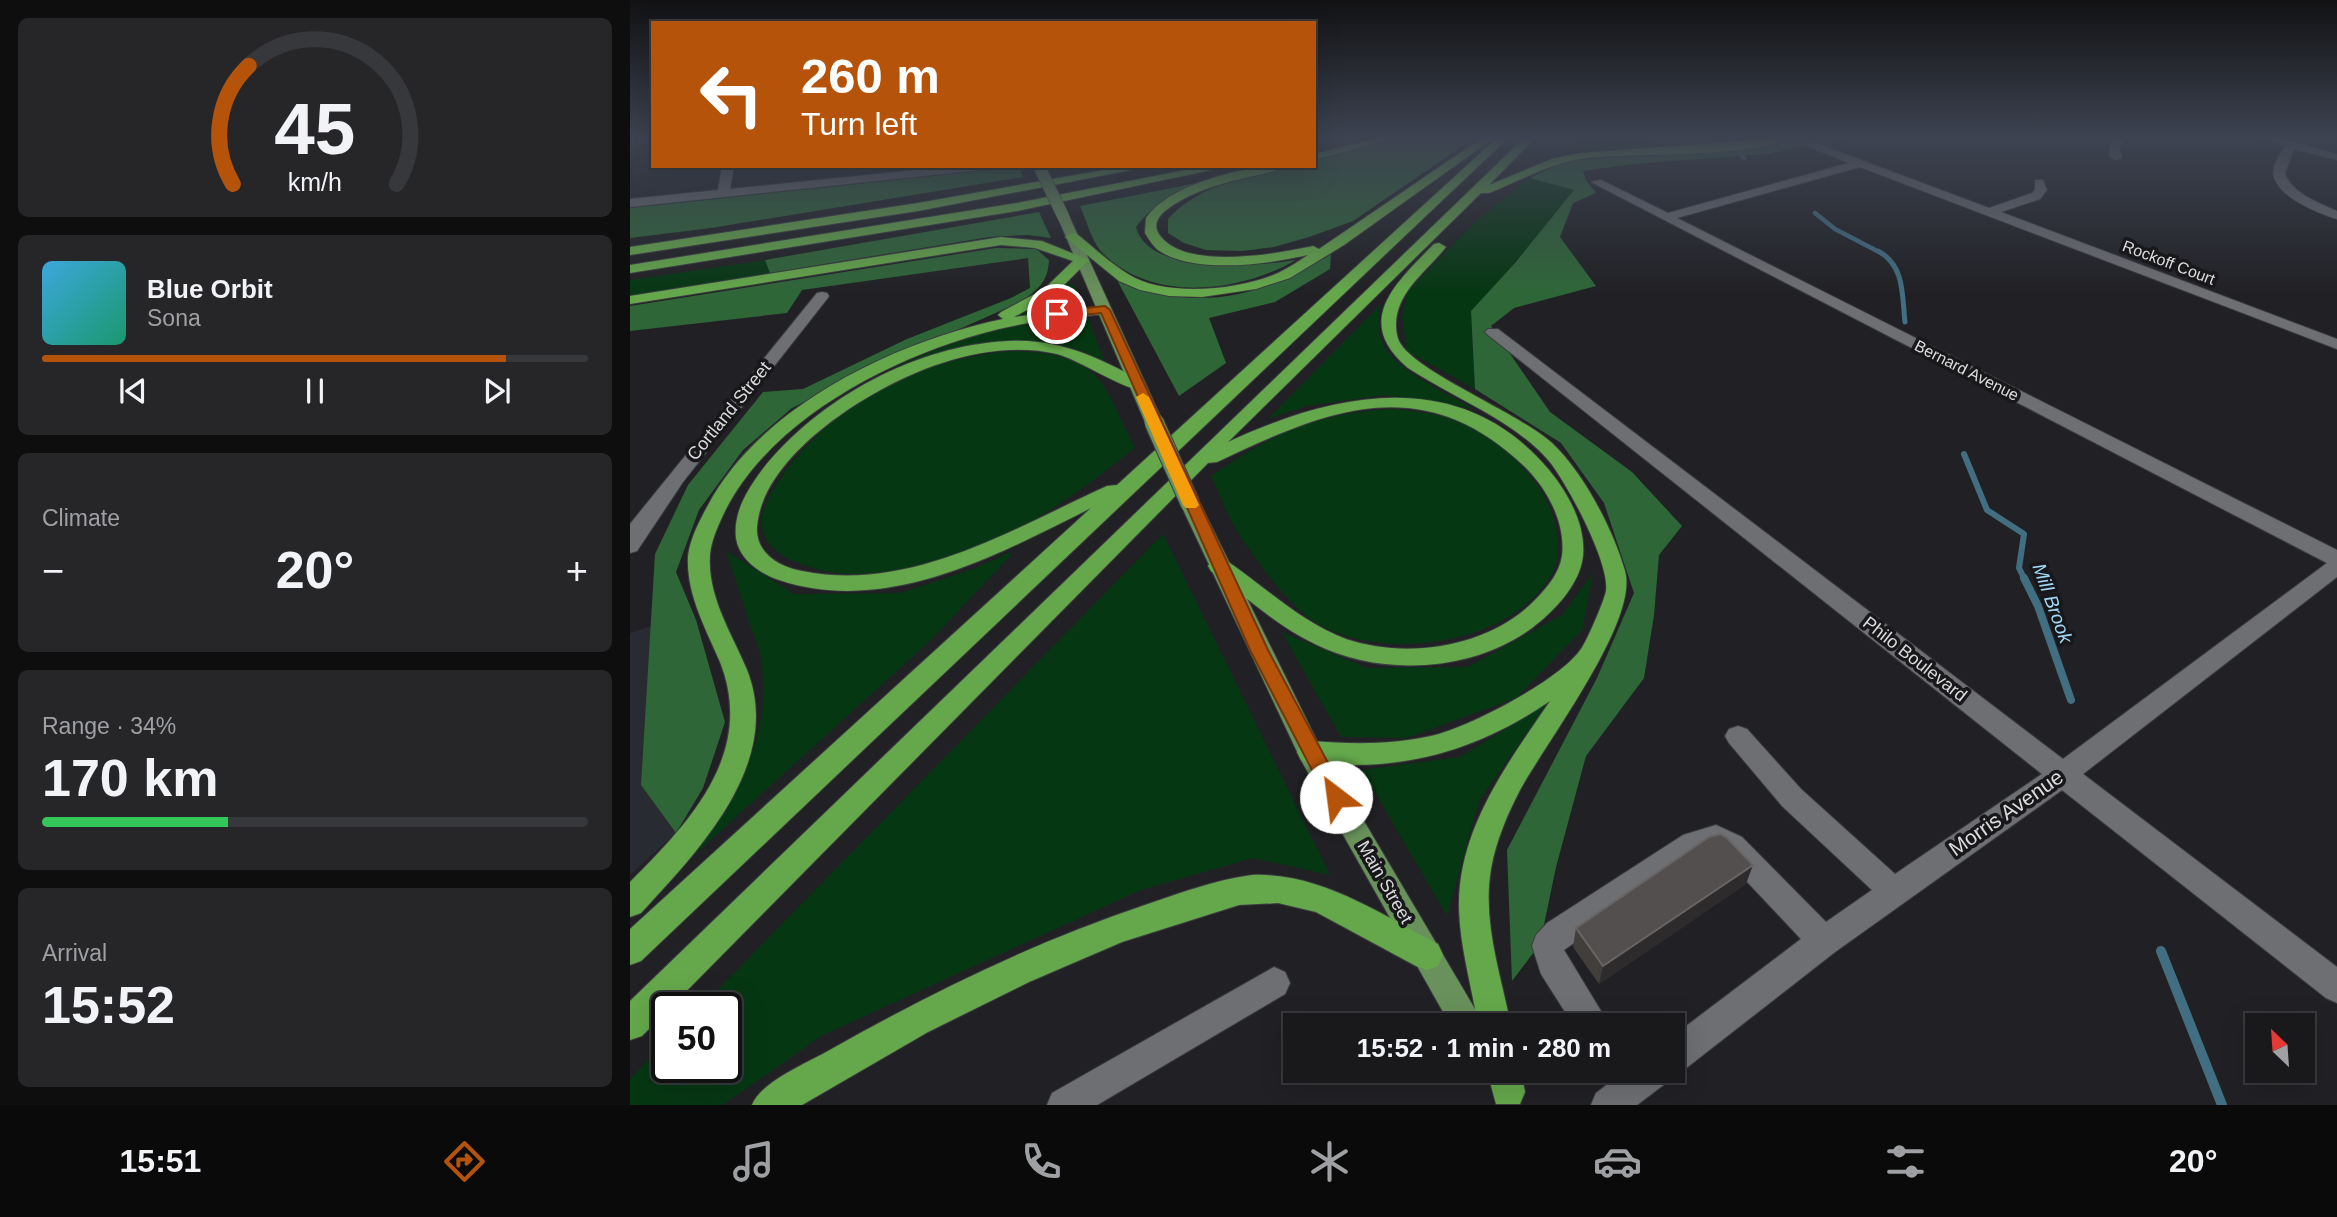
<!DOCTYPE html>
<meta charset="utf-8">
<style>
:root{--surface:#19191c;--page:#262629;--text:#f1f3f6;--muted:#9fa0a3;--line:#37383b;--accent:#b45309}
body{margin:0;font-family:Helvetica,sans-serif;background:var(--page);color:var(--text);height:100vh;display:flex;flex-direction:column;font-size:26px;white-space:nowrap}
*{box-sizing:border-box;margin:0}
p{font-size:23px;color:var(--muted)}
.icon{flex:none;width:38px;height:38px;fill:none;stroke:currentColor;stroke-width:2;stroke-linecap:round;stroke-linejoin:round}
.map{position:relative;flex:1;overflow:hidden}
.sheet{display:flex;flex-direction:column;gap:18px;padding:18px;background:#0e0e0f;width:630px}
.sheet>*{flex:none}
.top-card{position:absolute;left:21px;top:21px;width:665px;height:147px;border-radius:0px;box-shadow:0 7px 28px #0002,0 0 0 2px var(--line);background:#b45309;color:#fff;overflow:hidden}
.needle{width:46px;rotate:335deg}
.tools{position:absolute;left:1615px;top:1013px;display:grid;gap:14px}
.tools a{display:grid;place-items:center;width:70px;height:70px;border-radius:0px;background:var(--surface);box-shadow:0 7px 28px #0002,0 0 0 2px var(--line);font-size:35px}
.speed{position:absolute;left:21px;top:992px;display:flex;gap:14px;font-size:35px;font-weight:700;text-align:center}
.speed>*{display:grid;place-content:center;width:91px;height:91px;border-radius:50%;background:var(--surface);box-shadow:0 7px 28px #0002,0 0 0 2px var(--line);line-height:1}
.speed .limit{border:4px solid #111;border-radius:10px;background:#fff;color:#111}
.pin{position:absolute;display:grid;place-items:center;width:60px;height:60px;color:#fff;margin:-30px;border:4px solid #fff;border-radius:50%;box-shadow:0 2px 7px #0007}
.me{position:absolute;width:77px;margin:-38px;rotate:330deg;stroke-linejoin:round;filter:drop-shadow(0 0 5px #0008)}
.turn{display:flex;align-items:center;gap:24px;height:147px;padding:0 35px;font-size:32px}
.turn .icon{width:91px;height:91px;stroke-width:2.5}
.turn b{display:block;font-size:49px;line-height:60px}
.big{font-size:52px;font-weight:700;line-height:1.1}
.sheet .card{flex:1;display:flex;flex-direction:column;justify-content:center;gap:10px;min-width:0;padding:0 24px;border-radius:10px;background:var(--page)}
.sheet .dial{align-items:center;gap:0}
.dial svg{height:182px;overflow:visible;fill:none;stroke:var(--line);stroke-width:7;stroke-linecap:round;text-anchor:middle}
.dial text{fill:var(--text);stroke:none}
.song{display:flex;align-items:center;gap:21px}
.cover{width:84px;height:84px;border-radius:10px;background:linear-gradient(135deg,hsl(200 70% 55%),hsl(160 70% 35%))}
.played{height:7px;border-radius:4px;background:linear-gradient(90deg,var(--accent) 85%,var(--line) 85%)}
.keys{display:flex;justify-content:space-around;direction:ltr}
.heat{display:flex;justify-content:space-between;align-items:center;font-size:38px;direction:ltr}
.charge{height:10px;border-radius:5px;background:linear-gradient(90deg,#34c759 34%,var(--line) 0)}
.trip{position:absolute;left:653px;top:1013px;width:402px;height:70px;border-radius:0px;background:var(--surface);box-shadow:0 7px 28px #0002,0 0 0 2px var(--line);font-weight:700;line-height:70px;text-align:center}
.tabs{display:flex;height:112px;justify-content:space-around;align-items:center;background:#0a0a0b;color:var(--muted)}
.tabs .icon{width:49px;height:49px}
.tabs .on{color:var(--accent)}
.tabs b{font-size:32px;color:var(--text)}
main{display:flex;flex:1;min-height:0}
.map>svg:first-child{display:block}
</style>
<main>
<section class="sheet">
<div class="card dial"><svg viewBox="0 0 100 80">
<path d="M14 69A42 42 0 1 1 86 69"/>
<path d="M14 69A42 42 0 0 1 21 17" stroke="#b45309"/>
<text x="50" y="56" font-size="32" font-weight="700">45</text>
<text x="50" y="72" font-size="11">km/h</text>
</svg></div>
<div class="card">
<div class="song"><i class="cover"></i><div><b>Blue Orbit</b><p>Sona</p></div></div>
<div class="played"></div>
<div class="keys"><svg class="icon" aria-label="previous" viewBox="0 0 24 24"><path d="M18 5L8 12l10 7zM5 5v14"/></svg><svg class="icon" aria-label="pause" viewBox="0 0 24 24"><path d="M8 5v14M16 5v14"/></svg><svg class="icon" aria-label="next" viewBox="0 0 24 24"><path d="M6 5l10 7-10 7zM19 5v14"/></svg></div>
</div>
<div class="card"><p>Climate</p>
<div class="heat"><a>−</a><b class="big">20°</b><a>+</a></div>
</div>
<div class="card"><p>Range · 34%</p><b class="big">170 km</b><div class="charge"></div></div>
<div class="card"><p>Arrival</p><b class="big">15:52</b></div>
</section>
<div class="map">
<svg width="1707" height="1105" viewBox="0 0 1707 1105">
<rect width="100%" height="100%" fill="#212125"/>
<path fill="#292b32" d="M22,626l-11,159 35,48 -46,42v-242z"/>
<path fill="#063713" d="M954,138h27l62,9 -101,6z
M900,178l45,11 -60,74 -44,48 4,78 -68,-38 -5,-33 5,-26 69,-71z
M135,260l5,13 -140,23v-16z
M440,283l5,3 8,20 -3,2 -75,12 40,-20z
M751,304c-1,9 -3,19 -2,28 5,35 68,61 96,77l-90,-14 -78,11 -39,13z
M452,316l6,2 17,44c-67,-39 -142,-16 -212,6 65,-31 118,-44 189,-52z
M386,351c86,4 84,27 119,97 -28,22 -56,44 -86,63 -60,38 -172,81 -242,55 -18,-6 -38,-15 -44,-35 -5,-18 8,-38 18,-53 52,-76 145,-122 235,-127z
M764,409c25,3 54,5 77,18 42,23 88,68 86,119 0,6 1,15 -2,21 -34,77 -168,96 -235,58 -27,-14 -61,-61 -78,-86 -13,-19 -21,-42 -31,-63 62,-43 107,-63 183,-67z
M533,534l167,341 -77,-17 -112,32 -318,145 -100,70h-93v-26l37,-38v27h59v-60h-26z
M96,551l68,43 106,-1 73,-24 35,-16 4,1 -80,85 -251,228c51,-69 92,-118 80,-209 -2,-12 -8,-24 -12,-36 -7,-24 -15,-48 -23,-71z
M963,573l-11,57 -66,68 -109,40 -66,-1 -59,-105 85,36 101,-1 94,-52z
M917,704l-68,97 -32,115 -85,-146 98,-13z"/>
<path fill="#2f6638" d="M773,138h71l-121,83 -44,16 -35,10 -32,4 -36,-1 -22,-7 -16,-10v-14c30,-35 101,-53 146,-53v-7z
M1160,138h54l-77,16 -134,10 -50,7 3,9 10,13 -23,10 -13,34 36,49 -82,22 -23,18 59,86 82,60 50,54 -23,29 -5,60 -10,63 -58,78 -30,111 -16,77 -28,37 -5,-131 90,-172 37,-85 -30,-90 -43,-60 -86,-54 -4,-78 44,-48 59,-73 -44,-12 35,-17 187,-14z
M389,167l4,10 -312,51 -81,10v-30z
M567,183l4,1c-26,10 -48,20 -65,43 12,49 122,39 160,33 -57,33 -147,44 -196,-10 -9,-11 -14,-31 -20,-44z
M409,212l12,26 -23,-3 -39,2 -219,36 -5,-13z
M366,248l40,1 13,11c-1,22 -11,30 -29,42l-146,65 -82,41 -49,42 -44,60 -23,62 20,48 29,102 -22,66 -27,45 -35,-48 14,-231 33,-69 75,-93 40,-3 104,-50 104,-41 19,-10 -2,-30 -226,32 -15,23 -157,18v-25z
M701,254l-1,15 -55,33 -66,16 17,45 -47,33 -63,-118c77,37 146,19 215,-24z"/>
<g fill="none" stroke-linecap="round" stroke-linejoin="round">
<path stroke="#426e82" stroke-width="4.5" d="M1109,153l5,5
M1185,213l20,16 46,24"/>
<path stroke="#426e82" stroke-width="5" d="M1248,251c27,14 24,45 27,71"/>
<path stroke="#426e82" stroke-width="6" d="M1334,454l23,56 37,24 -5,34 6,12"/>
<path stroke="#426e82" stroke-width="8" d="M1394,578l14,28 33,94"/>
<path stroke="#426e82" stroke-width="10" d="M1531,951l61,154"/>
<g stroke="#3c3d40" stroke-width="2">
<path id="minor" d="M1485,138h11l-7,8 3,11 -6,3 -6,-3 -1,-11z
M1633,138h17l57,16v6l-43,-11 -9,24c6,20 34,30 52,38v8c-19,-6 -57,-21 -63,-42 -3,-11 6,-22 11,-31z
M1183,142l176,66 43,-15 3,-3v-10h8l4,10 -7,9 -39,13 336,127v10l-477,-182 -183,51 660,332v27l-254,197 254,193v36l-11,-5 -264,-208 -227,162 -150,117 -15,4 -4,10 -29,22h-46l5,-12 29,-22h48v-35l128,-97 -79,-84 -8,-4 -14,4 -136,95 46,76h-36l-33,-52 -9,-28 4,-11 11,-12 136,-88 33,-10 26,12 84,85 46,-32 -90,-84 -53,-63 -4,-7 4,-7 9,-3 9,3 54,60 94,85 147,-100 -554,-439 -3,-3 3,-3h10l565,430 264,-196 -736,-381 10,-2 67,33 181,-50 -40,-16v-4z
M92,166h12l-4,23 224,-23h41l-5,3 -360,38v-8l88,-9z
M192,292l5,1 2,3 -2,3 -144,183 -46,69 -7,2v-29l187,-231z
M644,967l11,5 5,11 -5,11 -188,111h-50l5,-12z"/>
</g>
<g stroke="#3c3d40" stroke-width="2">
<path id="major" d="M434,214l6,4 93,204 -3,4h-12l-3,-4 -87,-204z
M560,497l7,2 3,4 119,242 166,281h-34l-150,-266 -121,-257 3,-4z"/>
</g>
<g stroke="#3c3d40" stroke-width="2">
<path id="highway" d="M747,138h19l-82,22v-6z
M852,138l9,2 -147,105 -54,33 -34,11 -54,8 -33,-1 -29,-6 -21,-9 -54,-44 7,-4 5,1c16,13 33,29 51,40 37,24 114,16 152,-2 10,-5 19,-11 28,-17 -40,9 -114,20 -150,-5 -5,-4 -10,-12 -13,-17l1,-15c24,-35 99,-52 138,-52 -9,7 -24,8 -35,11 -30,7 -60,15 -84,34 -7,6 -12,14 -6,23 24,37 117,20 154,12l6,3z
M867,138h11l-867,823 -11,4v-36l461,-421c-94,47 -204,108 -312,72 -19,-6 -40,-21 -43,-42 -3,-26 12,-49 26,-68 57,-72 155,-125 247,-129 51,-3 92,18 135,41l2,4 -2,4c-15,3 -66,-31 -87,-36 -36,-9 -80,-3 -115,9 -64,20 -181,90 -185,165 -1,25 22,39 45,43 109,22 210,-42 305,-85l10,-1z
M894,138h11l-46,47 63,-26 29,-6 203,-15c-31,21 -158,14 -203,21 -32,5 -62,22 -92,34h-8l-253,249c108,-50 233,-77 321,28 19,23 37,55 34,86 -3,29 -30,56 -51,72 -60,44 -151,49 -217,16 -38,-18 -70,-48 -104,-73l-3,-5 3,-5 8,-2 8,2c38,26 75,62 119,78 63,21 146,8 192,-42 11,-12 21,-24 24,-41 4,-33 -15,-68 -38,-90 -102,-97 -197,-56 -307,-4l-9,1 -566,573 -12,4v-39z
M496,166h26l-234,45 -288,44v-8l288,-44z
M576,166h24l-213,45 -387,62v-8l387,-62z
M371,237l41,4 47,19 -35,35 -40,22 91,-11 7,4 -7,4c-42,4 -85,8 -125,20 -93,26 -210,87 -255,177 -6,13 -14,29 -15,44 -3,41 22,79 37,115 37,93 -49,181 -106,243l-11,4v-35c60,-60 126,-129 90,-220 -14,-33 -34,-68 -32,-106 2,-17 11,-34 19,-49 52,-101 190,-166 296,-188l-5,-4 3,-3 43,-23 29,-28 -38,-13 -34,-3 -371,59v-8z
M809,243l7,4c-19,24 -50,45 -50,78 0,5 1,12 3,16 14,30 122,73 153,102 31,29 61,86 73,128 14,50 -79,171 -105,219 -13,25 -24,51 -29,79 -9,53 10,106 20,157h-33c-6,-39 -18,-78 -19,-117 -2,-79 49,-146 91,-208 -60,41 -123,64 -196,64 -17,0 -37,0 -53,-5l-4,-8 4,-8 9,-3c41,3 81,4 121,-5 37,-8 129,-56 150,-87 6,-8 23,-48 25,-58 4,-28 -39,-108 -57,-130 -34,-40 -97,-64 -141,-93 -56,-47 -12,-85 26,-124z
M622,875c68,-3 128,39 186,69l5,11 -5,11 -11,4 -11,-4 -100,-54 -38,-9 -39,2 -117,37 -93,40 -101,50 -126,73h-50c9,-23 53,-41 76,-54 101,-57 206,-109 317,-146 35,-12 70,-25 107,-30z
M857,1071h34l4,21 -5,12h-24z"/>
</g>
<use href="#minor" fill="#6e6f73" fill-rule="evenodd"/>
<use href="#major" fill="#69915b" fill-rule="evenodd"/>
<use href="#highway" fill="#65a84b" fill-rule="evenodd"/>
<g stroke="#3c3d40" stroke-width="13" stroke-linecap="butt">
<path id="major-bridge-far1" d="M409,166l25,52"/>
</g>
<g stroke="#3c3d40" stroke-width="21" stroke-linecap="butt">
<path id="major-bridge" d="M524,422l36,81"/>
</g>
<use href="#major-bridge-far1" stroke="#69915b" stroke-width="12"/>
<use href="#major-bridge" stroke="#69915b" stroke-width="19"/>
</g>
<path fill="#423e3c" d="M1116,884l-147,100 -26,-37 3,-19z"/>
<path fill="#2e2b2c" d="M1123,865l-7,19 -147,100 4,-18z"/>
<path fill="#524f4e" stroke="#686564" stroke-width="2" d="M1090,834l7,4 26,27 -150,101 -27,-38 133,-91z"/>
<linearGradient id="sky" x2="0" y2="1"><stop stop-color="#121214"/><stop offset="0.47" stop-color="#3d4351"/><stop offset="1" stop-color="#3d4351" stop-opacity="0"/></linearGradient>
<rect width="1707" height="293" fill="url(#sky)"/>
<path fill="#b45309" stroke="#753606" stroke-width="2" d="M475,306l5,4 158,340 75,141 3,6 -3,6 -7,3 -7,-3 -79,-153 -149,-337 -44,5 -6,-4 6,-3z"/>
<path fill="#f59e0b" d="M513,393l6,4 50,108 -3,3h-10l-3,-3 -47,-108z"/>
<g text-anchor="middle" stroke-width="7" stroke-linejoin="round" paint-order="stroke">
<g font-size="16" fill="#dbdbde" stroke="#18181b">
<text transform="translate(1539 262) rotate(21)" y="6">Rockoff Court</text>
<text transform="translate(1337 370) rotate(27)" y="6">Bernard Avenue</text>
</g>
<g font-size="18" fill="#dbdbde" stroke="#18181b">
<text transform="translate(99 411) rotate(-51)" y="6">Cortland Street</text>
<text transform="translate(1285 659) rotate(38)" y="6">Philo Boulevard</text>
<text transform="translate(755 882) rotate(60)" y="6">Main Street</text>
</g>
<g font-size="19" font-style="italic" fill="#9fd8f9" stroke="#18181b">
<text transform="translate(1423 603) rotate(70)" y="7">Mill Brook</text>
</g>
<g font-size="21" fill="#dbdbde" stroke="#18181b">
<text transform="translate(1376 813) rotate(-35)" y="7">Morris Avenue</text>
</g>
</g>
</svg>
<div class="tools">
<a><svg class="needle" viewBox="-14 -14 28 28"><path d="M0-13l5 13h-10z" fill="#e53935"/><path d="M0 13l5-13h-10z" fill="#9fa0a3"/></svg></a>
</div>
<div class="speed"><div class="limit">50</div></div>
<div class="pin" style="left:427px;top:314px;background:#d93025"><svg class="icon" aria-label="arrive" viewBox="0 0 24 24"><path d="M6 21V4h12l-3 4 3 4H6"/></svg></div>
<svg class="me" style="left:706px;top:797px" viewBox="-20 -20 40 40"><circle r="19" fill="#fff"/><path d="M0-13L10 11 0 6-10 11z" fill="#b45309"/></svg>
<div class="trip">15:52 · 1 min · 280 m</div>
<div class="top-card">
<div class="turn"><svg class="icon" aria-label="left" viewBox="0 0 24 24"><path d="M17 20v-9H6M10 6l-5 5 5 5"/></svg><div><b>260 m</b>Turn left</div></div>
</div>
</div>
</main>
<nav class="tabs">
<b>15:51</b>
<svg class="icon on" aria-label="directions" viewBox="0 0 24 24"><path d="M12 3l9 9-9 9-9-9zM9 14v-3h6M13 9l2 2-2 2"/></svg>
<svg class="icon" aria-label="music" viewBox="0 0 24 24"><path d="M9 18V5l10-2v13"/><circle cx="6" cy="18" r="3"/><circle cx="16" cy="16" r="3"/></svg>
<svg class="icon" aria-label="phone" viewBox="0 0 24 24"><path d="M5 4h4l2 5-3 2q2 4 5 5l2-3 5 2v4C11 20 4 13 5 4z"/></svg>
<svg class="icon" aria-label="climate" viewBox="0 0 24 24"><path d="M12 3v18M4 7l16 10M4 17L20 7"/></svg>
<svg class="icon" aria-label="car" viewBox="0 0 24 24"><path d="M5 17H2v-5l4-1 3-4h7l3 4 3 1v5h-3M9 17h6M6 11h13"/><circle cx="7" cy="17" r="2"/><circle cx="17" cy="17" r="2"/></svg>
<svg class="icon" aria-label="filters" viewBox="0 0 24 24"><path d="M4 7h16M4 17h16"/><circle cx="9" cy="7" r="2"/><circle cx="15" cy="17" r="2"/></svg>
<b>20°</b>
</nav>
